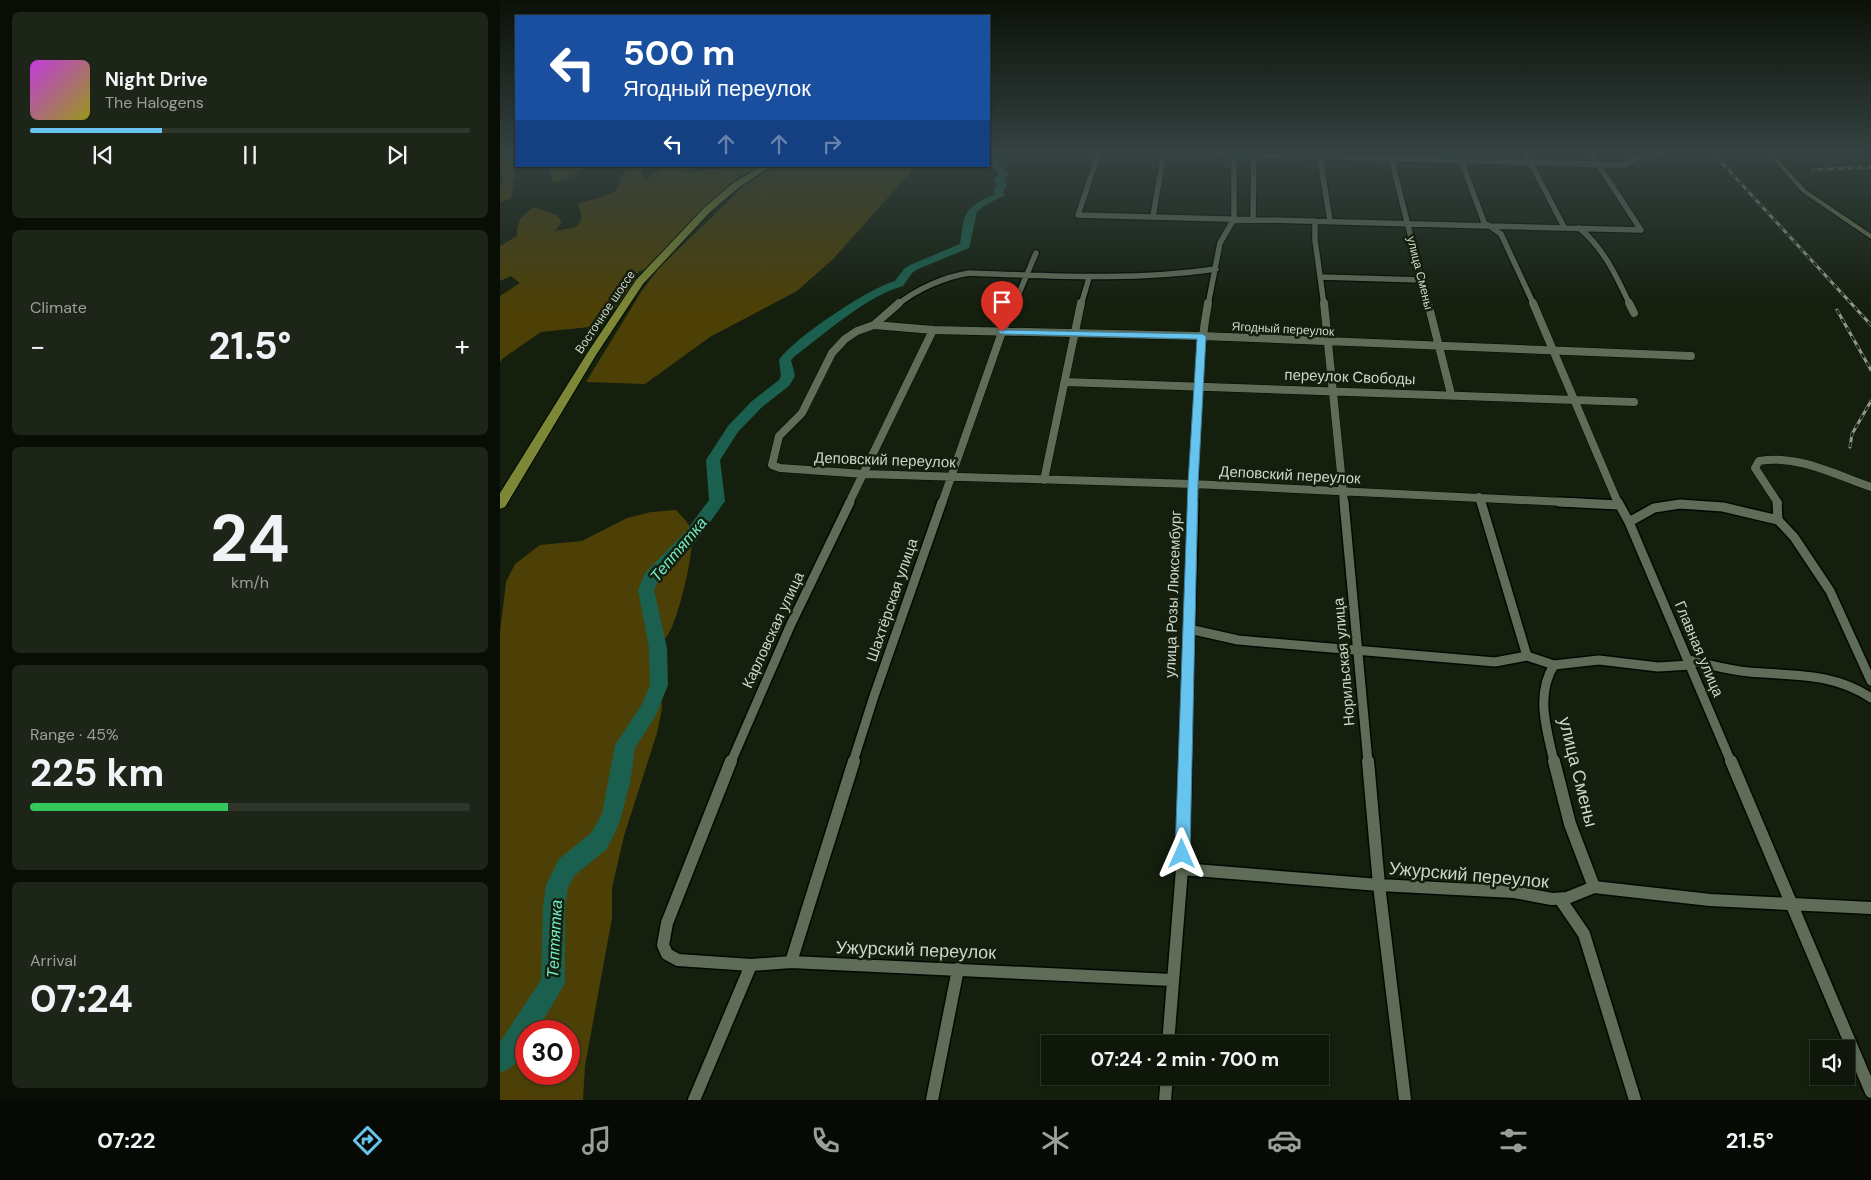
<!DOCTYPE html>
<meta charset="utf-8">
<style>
:root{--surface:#0f170a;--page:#1d2418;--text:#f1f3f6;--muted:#9b9f9c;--line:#2f362b;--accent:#66c4ef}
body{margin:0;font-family:"DM Sans",sans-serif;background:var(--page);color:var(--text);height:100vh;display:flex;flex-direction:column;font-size:19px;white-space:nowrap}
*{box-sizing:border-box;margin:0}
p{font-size:16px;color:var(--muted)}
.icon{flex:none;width:28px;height:28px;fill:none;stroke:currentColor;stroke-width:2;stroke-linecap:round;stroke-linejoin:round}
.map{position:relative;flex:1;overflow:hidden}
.drawer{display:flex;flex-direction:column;gap:12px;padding:12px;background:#080d06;width:500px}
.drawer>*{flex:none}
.hud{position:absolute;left:15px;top:15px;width:475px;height:152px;border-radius:0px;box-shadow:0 1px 4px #0004,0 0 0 1px var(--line);background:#1a4fa0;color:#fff;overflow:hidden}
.buttons{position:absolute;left:1310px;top:1040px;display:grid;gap:10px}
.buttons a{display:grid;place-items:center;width:45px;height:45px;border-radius:0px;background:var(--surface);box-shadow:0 1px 4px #0004,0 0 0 1px var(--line);font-size:25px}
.speed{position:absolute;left:15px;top:1020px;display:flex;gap:10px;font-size:25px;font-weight:700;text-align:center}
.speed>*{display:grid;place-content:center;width:65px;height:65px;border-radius:50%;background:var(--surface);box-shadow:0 1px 4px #0004,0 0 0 1px var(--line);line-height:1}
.speed .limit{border:8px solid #d22;background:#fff;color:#111}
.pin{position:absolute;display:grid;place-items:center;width:42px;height:42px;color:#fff;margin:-51px -21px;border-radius:50% 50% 50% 0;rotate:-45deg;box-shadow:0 0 5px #0007}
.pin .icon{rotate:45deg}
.me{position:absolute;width:55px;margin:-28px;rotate:0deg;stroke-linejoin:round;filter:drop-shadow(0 0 4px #0008)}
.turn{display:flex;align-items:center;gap:18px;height:105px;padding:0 25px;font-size:22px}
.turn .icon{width:65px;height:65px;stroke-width:2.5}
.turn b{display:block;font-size:35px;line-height:42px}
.lanes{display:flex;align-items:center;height:48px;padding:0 25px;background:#0003;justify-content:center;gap:25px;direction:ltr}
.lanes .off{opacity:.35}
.big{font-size:38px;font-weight:700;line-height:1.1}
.drawer .tile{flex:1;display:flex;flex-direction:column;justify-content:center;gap:8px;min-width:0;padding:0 18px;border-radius:8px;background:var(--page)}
.drawer .dial{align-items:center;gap:0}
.dial b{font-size:65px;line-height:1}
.song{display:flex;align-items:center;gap:15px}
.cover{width:60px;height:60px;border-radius:8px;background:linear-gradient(135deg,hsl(290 70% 55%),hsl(60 70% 35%))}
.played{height:5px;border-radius:2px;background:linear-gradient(90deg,var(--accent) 30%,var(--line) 30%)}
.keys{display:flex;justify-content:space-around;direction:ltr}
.heat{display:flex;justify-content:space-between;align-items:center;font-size:28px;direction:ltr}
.charge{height:8px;border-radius:4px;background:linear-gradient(90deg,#34c759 45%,var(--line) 0)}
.trip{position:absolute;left:541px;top:1035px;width:288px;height:50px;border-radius:0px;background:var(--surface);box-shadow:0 1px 4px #0004,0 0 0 1px var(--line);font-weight:700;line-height:50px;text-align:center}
.menu{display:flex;height:80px;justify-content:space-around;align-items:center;background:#060904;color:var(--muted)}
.menu .icon{width:35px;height:35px}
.menu .selected{color:var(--accent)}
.menu b{font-size:22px;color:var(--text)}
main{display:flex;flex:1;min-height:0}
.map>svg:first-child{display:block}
</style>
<main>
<section class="drawer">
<div class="tile">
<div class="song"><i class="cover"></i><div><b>Night Drive</b><p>The Halogens</p></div></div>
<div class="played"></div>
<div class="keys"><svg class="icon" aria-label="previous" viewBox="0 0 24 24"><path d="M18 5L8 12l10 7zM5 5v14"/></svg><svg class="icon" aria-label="pause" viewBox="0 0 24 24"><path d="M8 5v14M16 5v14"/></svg><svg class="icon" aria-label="next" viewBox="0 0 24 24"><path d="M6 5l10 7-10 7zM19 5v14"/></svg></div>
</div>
<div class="tile"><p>Climate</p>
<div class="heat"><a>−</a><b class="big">21.5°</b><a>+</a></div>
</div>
<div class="tile dial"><b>24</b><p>km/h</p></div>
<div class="tile"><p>Range · 45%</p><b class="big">225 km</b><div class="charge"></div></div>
<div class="tile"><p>Arrival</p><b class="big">07:24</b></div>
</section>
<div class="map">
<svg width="1371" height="1100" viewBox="0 0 1371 1100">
<rect width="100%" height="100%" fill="#141f0e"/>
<path fill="#4c4007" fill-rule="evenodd" d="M0,152h16v14l-5,32 -11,4v-16l4,-5 -4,-11z
M52,166h33l-14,11 -18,6 -3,-13z
M127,166h18l-4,8 5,6 19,-14h36l-17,7 48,-6 34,-1 -19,6 -11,7 -3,9 -57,48 -6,16 -18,16 -13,3 -4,7 7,1 -33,36 -19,12 -49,5 -39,27 -2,4v-67l20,-13 -9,-7 -11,5v-35l17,-10c-1,-15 5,-20 17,-29l23,8 5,7 -7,9 21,-4 6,-9 -4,-15 21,-5 17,-7z
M275,166h137l-3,8 -76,85 -36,32 -87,46 -65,47 -59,-2 55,-90 18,-24 86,-83z
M176,510c7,8 16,15 16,26 1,21 -12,74 -21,93 -3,7 -9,13 -13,19l5,18 -4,19 3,23 -5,25 -33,103 -12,52v30l-27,148 -2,34h-83v-468l6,-50 9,-18 25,-19 42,-4 45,-23 24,-6zM26,1031h43v43h-43z"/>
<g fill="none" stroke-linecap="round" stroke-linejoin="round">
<path fill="#1b604e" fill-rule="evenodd" d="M496,152h9l-7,10 11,12 -5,6 3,5 -4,7 2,3 -20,10 -8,7 -8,36 -51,21 -6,4 -9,13c-37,10 -77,47 -108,70l-4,4 4,16 -6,10 -27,21 -24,25 -18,28 5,41 -27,38 -40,42 -4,9 13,58 1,37 -12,30 -21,33 -5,35 -11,41 -12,25 -32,26 -7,12 -3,20v76l-28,48h-11c0,21 -5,33 -26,42v-31l41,-62 2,-73 3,-22 13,-26 32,-26 11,-19 13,-69 27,-41 8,-19 -1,-37 -11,-58 7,-17 41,-42 23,-31 -3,-40 22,-34 24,-25 27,-21 2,-4 -2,-16c15,-22 90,-72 116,-79l9,-12 6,-4 50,-21c5,-33 3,-35 35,-50l-2,-2 4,-7 -3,-5 5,-6 -10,-13z"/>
<g stroke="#020900" stroke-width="8">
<path id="minor-far3" d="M599,152l-21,63 563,15
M652,152l471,13 21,-10 36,-3
M819,152l11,69
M958,152l27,73
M1025,152l39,75
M1090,152l51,78
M890,154l38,151
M653,216l11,-64
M753,219l1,-67
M815,221v19l9,65
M988,225l13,9 33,71
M1079,228c24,19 38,49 51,77
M821,277l100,3
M397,305c20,-16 47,-28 72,-32 83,3 165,8 247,-4
M514,305l22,-52
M581,305l8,-27
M708,305l12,-62 14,-24v-67"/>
</g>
<g stroke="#020900" stroke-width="9">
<path id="minor-far2" d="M399,303l-25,22 -17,6 -12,8 -13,14 -30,60 -23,23 -7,29 8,3 84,6 329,10 391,19
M824,303l20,200
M928,303l23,91
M1033,303l85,200
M1129,303l5,10
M374,325l59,5 269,6 489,20
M565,382l569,20
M544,480l37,-177
M979,497l2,6
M349,503l84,-173
M442,503l60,-171 12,-29
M694,503c2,-67 2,-134 14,-200
M1278,503l-23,-35 4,-7c38,-7 77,14 112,26"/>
</g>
<g stroke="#020900" stroke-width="12">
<path id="minor-far1" d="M844,502l24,260
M981,502l46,154
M1059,502l60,3
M1118,502l11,20 102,240
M1277,502l1,18
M1129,522l25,-14 26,-4 43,3 55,13 16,17 36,54 41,90
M689,629l49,11 257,22 32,-6 27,9 45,-5 59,7 32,-2
M1188,660c20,4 40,10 61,12 43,4 84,0 122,26
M1054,665c-19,30 -7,65 0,97
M231,762l60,-138 59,-122
M353,762l21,-66 68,-194
M686,762l8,-260"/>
</g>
<g stroke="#020900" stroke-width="15">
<path id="minor" d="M231,761l-64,162 -4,22 4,9 11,6 73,5 40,-3 381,18
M868,761l11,124 26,215
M1054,761l16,63 24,63
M1231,761l140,331
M682,869l197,16 135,7 38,7 15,-1 27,-11 116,13 161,8
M1060,899l24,35 51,166
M291,962l63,-201
M668,1044l14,-175 4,-108
M194,1100l57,-135
M432,1100l26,-131
M665,1100l2,-24"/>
</g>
<g stroke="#020900" stroke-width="3">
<path id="secondary" d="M1266,152h6l34,38 65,44v5l-69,-47z"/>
</g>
<g stroke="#020900" stroke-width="2">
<path id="trunk" d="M261,166h10l-33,22 -28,24 -67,72 -47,71 -91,152 -5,2v-16l86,-138 50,-75 68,-72 28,-24z"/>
</g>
<use href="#minor-far3" stroke="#5f6c58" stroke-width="5.5"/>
<use href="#minor-far2" stroke="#5f6c58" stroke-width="8"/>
<use href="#minor-far1" stroke="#5f6c58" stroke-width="9"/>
<use href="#minor" stroke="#5f6c58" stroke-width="12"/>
<use href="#secondary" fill="#6a764b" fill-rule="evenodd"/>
<use href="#trunk" fill="#7c8835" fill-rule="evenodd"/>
<g stroke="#90998b" stroke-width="3">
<path id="rail" d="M1212,152l159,173
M1313,170l58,-3
M1337,310l34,60
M1350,447l2,-13 19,-33"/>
</g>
<use href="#rail" stroke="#141f0e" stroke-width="2" stroke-dasharray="5" stroke-linecap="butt"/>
</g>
<linearGradient id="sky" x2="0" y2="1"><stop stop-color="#0b1108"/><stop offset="0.5" stop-color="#344241"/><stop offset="1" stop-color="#344241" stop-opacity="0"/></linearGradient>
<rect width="1371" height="306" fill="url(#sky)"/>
<path fill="#66c4ef" stroke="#427f9b" d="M499,330l203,4 4,2 -8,148 -8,370 -2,5 -6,3 -5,-3 -2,-5 13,-370 9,-145 -195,-5 -3,-1z"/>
<g text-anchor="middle" stroke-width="5" stroke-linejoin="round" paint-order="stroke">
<g font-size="12" fill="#ced6ca" stroke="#141f0e">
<text transform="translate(920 273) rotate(76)" y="4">улица Смены</text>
<text transform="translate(105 312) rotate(-56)" y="4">Восточное шоссе</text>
<text transform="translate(783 329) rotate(3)" y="4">Ягодный переулок</text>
</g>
<g font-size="15" fill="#ced6ca" stroke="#141f0e">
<text transform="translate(850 377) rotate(2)" y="5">переулок Свободы</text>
<text transform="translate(385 460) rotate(2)" y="5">Деповский переулок</text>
<text transform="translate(790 475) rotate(3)" y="5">Деповский переулок</text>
<text transform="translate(673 594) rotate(-88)" y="5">улица Розы Люксембург</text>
<text transform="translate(392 600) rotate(-71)" y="5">Шахтёрская улица</text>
<text transform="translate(273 630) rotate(-65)" y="5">Карловская улица</text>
<text transform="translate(1199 649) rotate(67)" y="5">Главная улица</text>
<text transform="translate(844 662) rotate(-95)" y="5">Норильская улица</text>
</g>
<g font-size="16" font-style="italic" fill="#71ecc9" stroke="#141f0e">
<text transform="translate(178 549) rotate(-50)" y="6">Тептятка</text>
<text transform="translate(54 939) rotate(-87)" y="6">Тептятка</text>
</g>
<g font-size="18" fill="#ced6ca" stroke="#141f0e">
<text transform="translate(1078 772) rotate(76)" y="6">улица Смены</text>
<text transform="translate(969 875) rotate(5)" y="6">Ужурский переулок</text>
<text transform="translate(416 950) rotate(2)" y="6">Ужурский переулок</text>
</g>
</g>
</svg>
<div class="buttons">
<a><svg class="icon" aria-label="sound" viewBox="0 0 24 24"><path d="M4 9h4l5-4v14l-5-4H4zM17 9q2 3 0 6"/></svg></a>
</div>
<div class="speed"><div class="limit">30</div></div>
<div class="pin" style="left:502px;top:332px;background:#d93025"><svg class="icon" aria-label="arrive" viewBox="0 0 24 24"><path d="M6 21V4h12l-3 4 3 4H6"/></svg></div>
<svg class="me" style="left:682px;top:854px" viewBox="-20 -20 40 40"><path d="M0-17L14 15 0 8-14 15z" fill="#66c4ef" stroke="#fff" stroke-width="4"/></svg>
<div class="trip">07:24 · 2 min · 700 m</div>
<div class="hud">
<div class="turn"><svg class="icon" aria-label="left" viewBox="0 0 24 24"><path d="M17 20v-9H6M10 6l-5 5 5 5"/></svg><div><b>500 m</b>Ягодный переулок</div></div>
<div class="lanes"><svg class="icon" aria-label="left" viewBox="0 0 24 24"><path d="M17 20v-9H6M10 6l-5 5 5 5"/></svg><svg class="icon off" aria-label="ahead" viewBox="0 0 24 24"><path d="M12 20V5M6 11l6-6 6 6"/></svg><svg class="icon off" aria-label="ahead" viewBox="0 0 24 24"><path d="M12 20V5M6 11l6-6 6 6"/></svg><svg class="icon off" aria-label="right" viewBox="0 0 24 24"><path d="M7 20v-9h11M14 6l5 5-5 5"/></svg></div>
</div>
</div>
</main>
<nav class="menu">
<b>07:22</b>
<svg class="icon selected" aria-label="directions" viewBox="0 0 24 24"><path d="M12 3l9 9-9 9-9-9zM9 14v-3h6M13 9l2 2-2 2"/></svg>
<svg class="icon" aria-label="music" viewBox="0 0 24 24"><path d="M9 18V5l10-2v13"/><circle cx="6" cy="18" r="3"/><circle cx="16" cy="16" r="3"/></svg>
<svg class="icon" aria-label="phone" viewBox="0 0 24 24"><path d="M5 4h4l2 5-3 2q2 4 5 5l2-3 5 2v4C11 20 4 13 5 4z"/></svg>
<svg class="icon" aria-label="climate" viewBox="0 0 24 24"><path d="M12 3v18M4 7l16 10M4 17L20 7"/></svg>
<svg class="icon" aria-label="car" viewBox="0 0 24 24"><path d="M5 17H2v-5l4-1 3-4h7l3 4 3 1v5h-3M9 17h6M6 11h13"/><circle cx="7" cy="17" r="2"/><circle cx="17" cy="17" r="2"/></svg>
<svg class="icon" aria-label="filters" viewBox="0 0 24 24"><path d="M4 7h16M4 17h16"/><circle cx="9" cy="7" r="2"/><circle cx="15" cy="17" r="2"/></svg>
<b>21.5°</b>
</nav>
